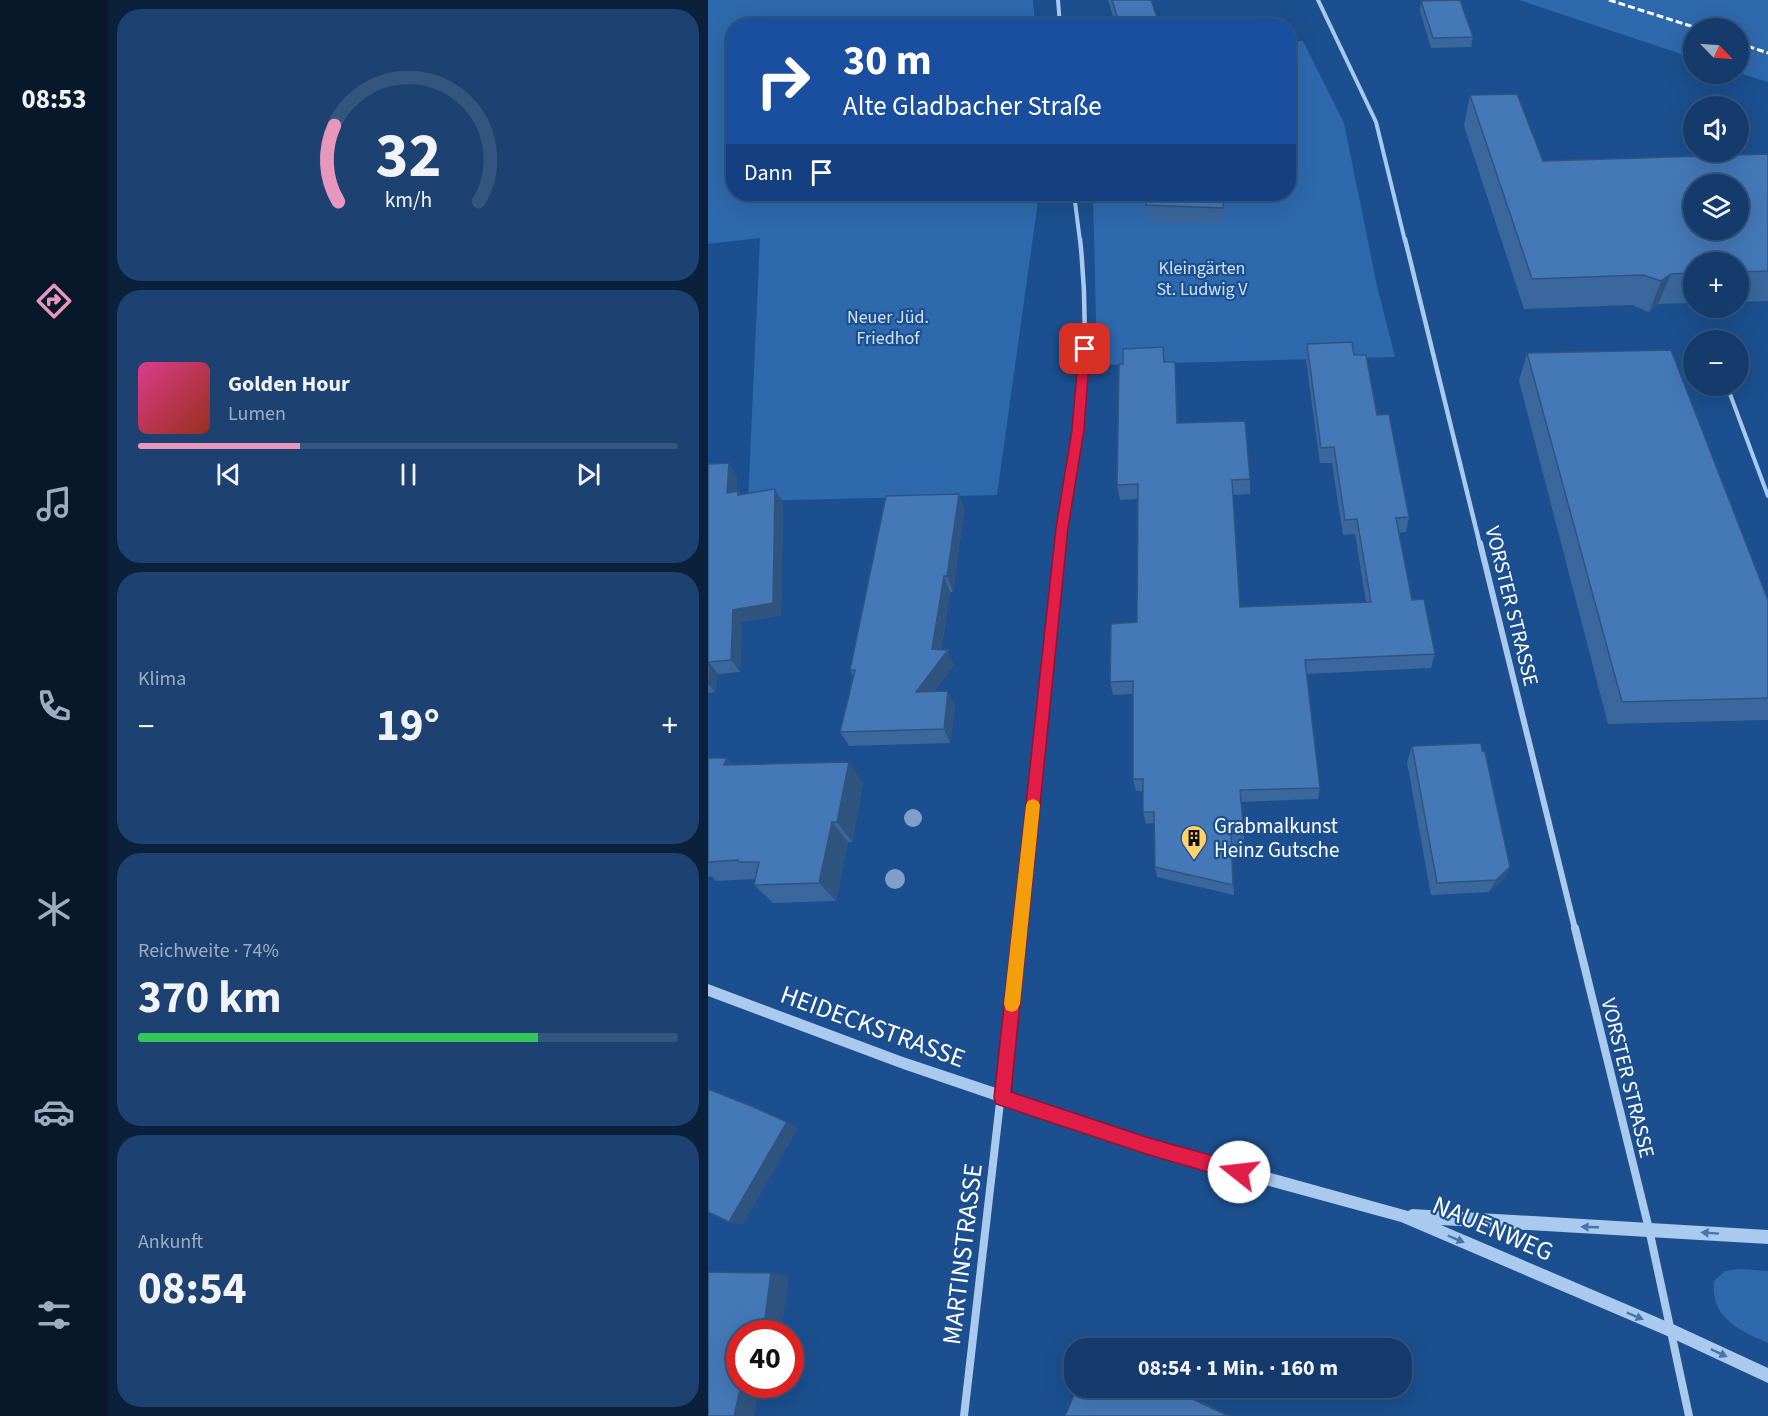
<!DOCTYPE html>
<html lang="de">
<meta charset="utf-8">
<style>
:root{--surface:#143b6b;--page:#1d4271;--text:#f1f3f6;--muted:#9dadc1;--line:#33557e;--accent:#e797bd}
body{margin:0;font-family:"Source Sans 3",sans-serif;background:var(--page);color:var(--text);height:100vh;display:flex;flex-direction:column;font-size:22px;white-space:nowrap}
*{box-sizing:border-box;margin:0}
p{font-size:20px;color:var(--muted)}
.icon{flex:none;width:33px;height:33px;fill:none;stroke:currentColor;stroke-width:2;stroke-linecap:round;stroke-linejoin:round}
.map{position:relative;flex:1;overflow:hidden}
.drawer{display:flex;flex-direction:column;gap:9px;padding:9px;background:#0b203b;width:600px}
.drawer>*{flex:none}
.top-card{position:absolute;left:18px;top:18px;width:570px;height:183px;border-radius:24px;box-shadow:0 6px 24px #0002,0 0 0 2px var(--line);background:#1a4fa0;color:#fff;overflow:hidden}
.needle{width:39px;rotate:115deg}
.tools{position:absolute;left:975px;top:18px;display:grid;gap:12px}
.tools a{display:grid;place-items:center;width:66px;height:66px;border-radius:50%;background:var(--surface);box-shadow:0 6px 24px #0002,0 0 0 2px var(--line);font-size:30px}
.speed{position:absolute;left:18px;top:1320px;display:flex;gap:12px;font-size:30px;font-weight:700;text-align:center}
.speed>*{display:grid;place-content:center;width:78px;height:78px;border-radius:50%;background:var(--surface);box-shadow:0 6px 24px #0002,0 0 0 2px var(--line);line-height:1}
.speed .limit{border:9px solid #d22;background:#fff;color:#111}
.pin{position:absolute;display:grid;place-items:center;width:51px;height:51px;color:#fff;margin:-26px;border-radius:12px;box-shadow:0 3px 9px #0006}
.me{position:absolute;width:66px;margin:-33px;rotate:286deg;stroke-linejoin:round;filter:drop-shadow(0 0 4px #0008)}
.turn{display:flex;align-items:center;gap:21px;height:126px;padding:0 18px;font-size:27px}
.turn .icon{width:78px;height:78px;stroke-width:2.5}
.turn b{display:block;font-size:42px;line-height:51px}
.then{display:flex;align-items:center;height:57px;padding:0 18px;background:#0003;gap:12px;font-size:22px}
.big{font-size:45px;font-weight:700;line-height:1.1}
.drawer .tile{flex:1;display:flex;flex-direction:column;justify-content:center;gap:9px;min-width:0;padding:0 21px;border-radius:24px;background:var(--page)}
.drawer .dial{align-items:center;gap:0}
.dial svg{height:156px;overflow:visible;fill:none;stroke:var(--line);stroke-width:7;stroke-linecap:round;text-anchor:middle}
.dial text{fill:var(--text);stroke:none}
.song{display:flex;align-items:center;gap:18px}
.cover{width:72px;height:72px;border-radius:9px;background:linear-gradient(135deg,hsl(330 70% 55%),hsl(10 70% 35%))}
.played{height:6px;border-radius:3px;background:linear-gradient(90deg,var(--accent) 30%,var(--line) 30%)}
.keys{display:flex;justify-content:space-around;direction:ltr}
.heat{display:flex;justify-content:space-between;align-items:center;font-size:33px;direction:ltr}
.charge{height:9px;border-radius:4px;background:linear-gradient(90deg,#34c759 74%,var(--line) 0)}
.trip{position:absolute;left:356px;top:1338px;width:348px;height:60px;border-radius:24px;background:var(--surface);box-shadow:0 6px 24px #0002,0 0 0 2px var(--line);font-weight:700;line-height:60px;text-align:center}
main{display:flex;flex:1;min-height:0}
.tab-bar{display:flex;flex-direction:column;width:108px;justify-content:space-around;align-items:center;background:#08182b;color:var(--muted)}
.tab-bar .icon{width:42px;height:42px}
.tab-bar .on{color:var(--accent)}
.tab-bar b{font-size:27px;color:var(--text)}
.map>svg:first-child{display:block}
</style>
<main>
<nav class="tab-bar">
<b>08:53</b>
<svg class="icon on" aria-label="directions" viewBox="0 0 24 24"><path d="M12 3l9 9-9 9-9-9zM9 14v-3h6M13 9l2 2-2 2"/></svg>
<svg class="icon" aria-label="music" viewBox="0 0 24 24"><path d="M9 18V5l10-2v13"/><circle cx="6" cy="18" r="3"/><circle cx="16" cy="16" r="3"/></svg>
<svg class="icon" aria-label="phone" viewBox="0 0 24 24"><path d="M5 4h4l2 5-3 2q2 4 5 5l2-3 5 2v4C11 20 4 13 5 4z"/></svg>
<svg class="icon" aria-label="climate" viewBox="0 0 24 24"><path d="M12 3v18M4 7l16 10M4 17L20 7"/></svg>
<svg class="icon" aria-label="car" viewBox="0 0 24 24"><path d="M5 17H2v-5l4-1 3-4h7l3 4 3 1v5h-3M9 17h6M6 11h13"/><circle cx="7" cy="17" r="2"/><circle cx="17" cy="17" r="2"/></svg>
<svg class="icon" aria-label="filters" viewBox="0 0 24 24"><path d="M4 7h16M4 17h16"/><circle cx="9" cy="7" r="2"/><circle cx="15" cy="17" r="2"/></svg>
</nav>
<section class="drawer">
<div class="tile dial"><svg viewBox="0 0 100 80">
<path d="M14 69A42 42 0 1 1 86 69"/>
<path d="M14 69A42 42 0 0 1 12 30" stroke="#e797bd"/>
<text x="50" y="56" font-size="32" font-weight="700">32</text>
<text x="50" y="72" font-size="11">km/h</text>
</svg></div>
<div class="tile">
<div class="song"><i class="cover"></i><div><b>Golden Hour</b><p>Lumen</p></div></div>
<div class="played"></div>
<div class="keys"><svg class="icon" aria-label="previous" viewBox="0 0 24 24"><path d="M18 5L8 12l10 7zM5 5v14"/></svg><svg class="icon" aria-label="pause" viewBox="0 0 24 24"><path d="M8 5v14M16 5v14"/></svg><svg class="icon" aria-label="next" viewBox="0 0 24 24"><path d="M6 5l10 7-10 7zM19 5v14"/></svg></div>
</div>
<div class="tile"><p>Klima</p>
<div class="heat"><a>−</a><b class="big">19°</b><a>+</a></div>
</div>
<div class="tile"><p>Reichweite · 74%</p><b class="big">370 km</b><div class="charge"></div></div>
<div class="tile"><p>Ankunft</p><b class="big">08:54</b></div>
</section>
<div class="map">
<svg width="1060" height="1416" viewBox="0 0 1060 1416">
<rect width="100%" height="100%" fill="#1b4f8f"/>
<path fill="#2e69ad" d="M0,0h325l2,25 -301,1v168h305l-42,301 -249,6 12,-263 -52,6z
M811,0h249v82l-29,-9 -1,-45h-44l-1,30z
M595,41l41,82 33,163 18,71 -298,8 -4,-171h195l1,-152z
M1032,1269l28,2v72c-29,-13 -58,-25 -54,-62l11,-10z"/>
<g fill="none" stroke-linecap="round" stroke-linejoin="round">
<path stroke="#a9c9ee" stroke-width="4" d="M1019,386l41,110"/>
<path stroke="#a9c9ee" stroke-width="4" d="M350,0l2,26
M610,0l58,122 29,119
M366,194l6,47"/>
<path stroke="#a9c9ee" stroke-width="4.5" d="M697,239l75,306
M352,545c4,-38 13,-76 18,-114 8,-63 9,-128 2,-192"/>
<path stroke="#a9c9ee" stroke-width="6" d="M772,543l95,386
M312,929l41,-386"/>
<path stroke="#a9c9ee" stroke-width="8" d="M867,928l74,301 40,187
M256,1416l56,-488"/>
<path fill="#a9c9ee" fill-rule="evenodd" d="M0,984l195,73 246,82 259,72 4,-2 356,21v14l-327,-19 234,100 93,43v15l-103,-48 -264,-113 -252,-69 -246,-84 -195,-73z"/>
<path stroke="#fff" stroke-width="3" stroke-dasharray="7 3" stroke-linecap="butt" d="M901,0l88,28
M1030,43l30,10"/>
</g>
<g fill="#7ea0ca">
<circle cx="205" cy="818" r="9"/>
<circle cx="187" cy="879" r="10"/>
</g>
<path fill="#3a679d" d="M400,0h43l9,26h-44z
M713,1l52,36 -2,10 -40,1 -11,-37z
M762,95l73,66 225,-7v147l-30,1v-40h-44v41l-36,1 -9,8 -17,-7 -108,4 -60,-183z
M516,194l-1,30 -76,-3 -1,-16z
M599,344l47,11 23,60 32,102 -3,15 -8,1 14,67 23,54 -4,14 -125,6 14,114 -2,11 -77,3 3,31v11l-12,1 2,50 -77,-18 -2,-10 -1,-44 -8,1 -3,-12v-21h-7l-3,-12v-85l-20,1 -3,-13 27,-60v-123l-17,1 -3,-15 6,-121 41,-2 12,16 2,45 72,56v15l-17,1 7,112 126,-5 -11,-68 -12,1 -11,-72h-12l-14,-103z
M819,353l241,247v120l-160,4 -89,-343z
M0,464l29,13 -1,14h2l3,4 34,-6 8,14 -2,112 -39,7 -2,50 -22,2 -3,18 -7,1z
M251,494l5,17 -11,81h-3l-9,58 13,15 -20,27 21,14 -5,37 -101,3 -9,-14 13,-56 -3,-6z
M704,746l70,5 28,116 -7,13 -14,12 -58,3 -24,-133z
M0,758h18l6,6 131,19 -11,59h-4l-12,59 -63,2 -19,-18 1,-6 -39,2 -5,-5 -3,1z"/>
<path fill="#305480" d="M963,274l-13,30 -9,8 12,-31z
M21,463l8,14 -2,29 -8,-13z
M67,489l8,14 -2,112 -39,7 -2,50 -9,-12 2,-50z
M251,494l5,17 -11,81 -6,-16z
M236,576l6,16 -11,69 9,-11 6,15 -31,42 -7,-15 16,-43z
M1,662l9,12 -3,18 -7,-8z
M240,691l7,15 -5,37 -6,-14z
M18,758l19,21 -21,-14z
M141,762l14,21 -11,59 -15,-20z
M124,822l16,20 -12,59 -17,-18z
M802,867l-7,13 -14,12 7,-12z
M79,1122l11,6 -55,97 -14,-3z
M63,1273l18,3 -8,58h-18z
M34,1384h19l-7,32h-20l6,-26z
M461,1388h4l59,28h-3z"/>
<path fill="#4478b7" stroke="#305480" stroke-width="1.5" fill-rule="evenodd" d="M404,0h39l9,26h-40z
M752,0l13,37 -40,1 -12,-37z
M809,94l26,67 225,-7v117l-30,1v-10h-44v11l-23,1 -10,7 -18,-6 -111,4 -62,-184zM986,184h44v46h-44z
M438,194h78l-1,14 -77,-3z
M644,342l2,13h12l11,60 12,-1 20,103 -13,1 16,82 12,-1 11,55 -130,6 15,128 -80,2 4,43 -13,1 2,51 -78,-18 -1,-55h-11v-33h-10v-98l-23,1 1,-58 26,-2 1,-138 -21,1 2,-121h4v-15l40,-2 1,15h11l2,61 68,-2 5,58 -18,1 8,127 131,-5 -14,-83 -12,1 -11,-73 -13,1 -14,-104z
M963,350l97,250v98l-146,4 -95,-349z
M21,463l-2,30 11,-2v4l37,-6 -2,114 -40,7 -2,50 -22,2 -1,5v-203z
M251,494l-12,82h-3l-12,73 16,1 -32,42 32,-1 -4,38 -104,3 15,-62h-5l36,-174z
M773,743l1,8 3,1 25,115 -14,13 -59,3 -25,-137z
M0,758h18l-2,7 125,-3 -12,60h-5l-13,61 -65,2 5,-23h-20l-1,-2 -30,2z
M0,1089l43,17 36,16 -58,100 -21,-10z
M0,1272l63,1 -8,61h-23v50h2l-2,6 -6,26h-26z
M369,1388h92l60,28h-164z"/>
<defs><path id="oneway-solid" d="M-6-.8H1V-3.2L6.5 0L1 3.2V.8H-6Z" transform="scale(1.5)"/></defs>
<g fill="#4674ac">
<use href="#oneway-solid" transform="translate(882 1227) rotate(-178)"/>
<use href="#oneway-solid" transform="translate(1002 1233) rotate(-176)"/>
<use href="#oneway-solid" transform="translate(748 1239) rotate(23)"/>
<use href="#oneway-solid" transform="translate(927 1316) rotate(23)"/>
<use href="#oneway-solid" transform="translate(1011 1353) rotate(25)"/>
</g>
<path fill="#e11d48" stroke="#92132f" stroke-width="1.5" d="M377,346l5,3 -6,81 -16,98 -57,564 138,46 90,25 6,3 3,6 -3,6 -6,3 -90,-26 -153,-51 -2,-6 62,-570 16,-98 7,-81z"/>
<path fill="#f59e0b" d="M325,799l5,2 2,4 -20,199 -3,6 -5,2 -6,-2 -2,-6 22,-199 2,-4z"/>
<defs>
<g id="building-pin" transform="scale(1.35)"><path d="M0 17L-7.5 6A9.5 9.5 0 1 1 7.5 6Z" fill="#ffd166" stroke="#1b4f8f"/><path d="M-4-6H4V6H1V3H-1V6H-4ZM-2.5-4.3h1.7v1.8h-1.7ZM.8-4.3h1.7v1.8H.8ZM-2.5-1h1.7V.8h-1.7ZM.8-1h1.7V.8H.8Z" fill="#111"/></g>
</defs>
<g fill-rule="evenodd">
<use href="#building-pin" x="486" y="838"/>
</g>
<g text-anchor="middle" stroke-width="4.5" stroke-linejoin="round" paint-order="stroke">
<g font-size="18" fill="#cfe3fa" stroke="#1b4f8f">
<text x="494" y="274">Kleingärten<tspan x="494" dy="21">St. Ludwig V</tspan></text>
<text x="180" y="323">Neuer Jüd.<tspan x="180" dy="21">Friedhof</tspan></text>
</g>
<g font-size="21" fill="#fff" stroke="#1b4f8f">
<text transform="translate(804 606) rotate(76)" y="7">VORSTER STRASSE</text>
<text transform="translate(920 1078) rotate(76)" y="7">VORSTER STRASSE</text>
</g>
<g font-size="21" fill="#fff" stroke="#1b4f8f" text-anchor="start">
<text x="506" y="833">Grabmalkunst<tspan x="506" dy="24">Heinz Gutsche</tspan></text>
</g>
<g font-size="26" fill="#fff" stroke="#1b4f8f">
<text transform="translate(165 1026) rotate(20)" y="9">HEIDECKSTRASSE</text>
<text transform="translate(785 1228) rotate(23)" y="9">NAUENWEG</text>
<text transform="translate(254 1254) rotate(-83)" y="9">MARTINSTRASSE</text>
</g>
</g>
</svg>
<div class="tools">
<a><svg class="needle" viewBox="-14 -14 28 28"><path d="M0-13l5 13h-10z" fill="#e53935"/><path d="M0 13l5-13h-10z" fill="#9dadc1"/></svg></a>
<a><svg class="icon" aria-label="sound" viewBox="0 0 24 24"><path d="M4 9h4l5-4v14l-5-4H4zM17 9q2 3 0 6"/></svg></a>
<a><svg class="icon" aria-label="layers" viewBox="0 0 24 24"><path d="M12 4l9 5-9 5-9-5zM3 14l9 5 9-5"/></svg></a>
<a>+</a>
<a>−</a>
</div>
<div class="speed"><div class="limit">40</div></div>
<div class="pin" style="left:377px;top:349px;background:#d93025"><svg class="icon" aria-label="arrive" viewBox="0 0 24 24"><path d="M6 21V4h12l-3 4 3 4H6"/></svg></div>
<svg class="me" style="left:531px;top:1172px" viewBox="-20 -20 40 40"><circle r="19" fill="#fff"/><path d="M0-13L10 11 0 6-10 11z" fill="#e11d48"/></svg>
<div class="trip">08:54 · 1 Min. · 160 m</div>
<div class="top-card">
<div class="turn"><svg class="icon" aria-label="right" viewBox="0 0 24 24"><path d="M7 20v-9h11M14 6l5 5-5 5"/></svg><div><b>30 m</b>Alte Gladbacher Straße</div></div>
<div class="then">Dann<svg class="icon" aria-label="arrive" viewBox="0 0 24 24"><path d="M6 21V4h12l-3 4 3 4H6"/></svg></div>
</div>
</div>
</main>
